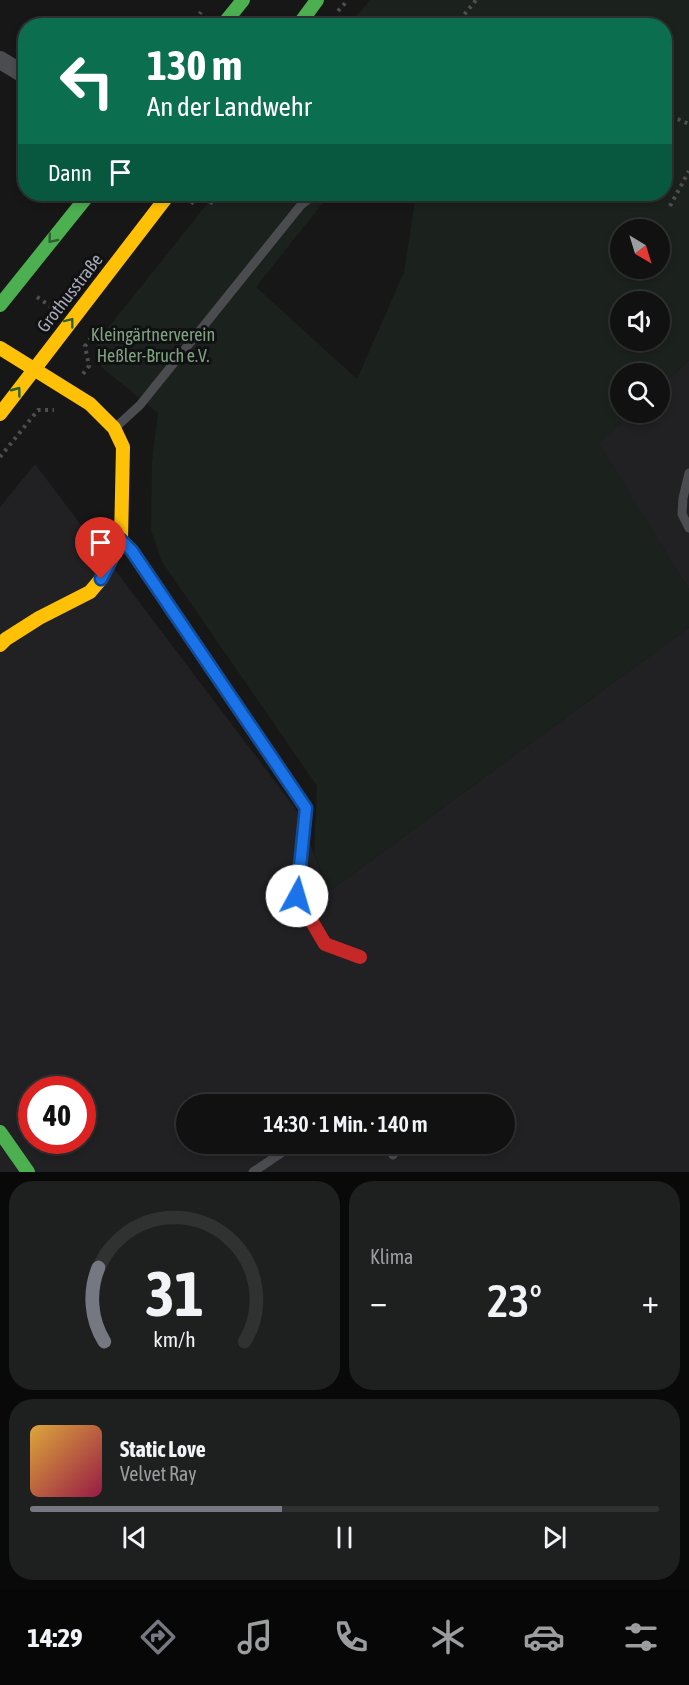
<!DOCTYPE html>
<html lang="de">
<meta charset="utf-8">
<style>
:root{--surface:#111;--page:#1e1f1f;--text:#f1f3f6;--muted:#9c9d9f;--line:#303131;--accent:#757880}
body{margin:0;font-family:"Asap Condensed",sans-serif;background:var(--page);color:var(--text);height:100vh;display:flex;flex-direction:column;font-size:22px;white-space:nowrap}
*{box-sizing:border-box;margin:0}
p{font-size:20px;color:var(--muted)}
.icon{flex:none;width:33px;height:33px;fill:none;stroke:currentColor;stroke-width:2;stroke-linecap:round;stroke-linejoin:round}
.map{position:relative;height:1172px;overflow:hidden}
.details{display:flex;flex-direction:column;gap:9px;padding:9px;background:#090909;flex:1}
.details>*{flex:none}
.guide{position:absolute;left:18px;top:18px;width:654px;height:183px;border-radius:24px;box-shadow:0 3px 9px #0003,0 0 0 2px var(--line);background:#0b6e4f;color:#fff;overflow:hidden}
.needle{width:39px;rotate:142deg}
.buttons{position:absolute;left:610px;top:219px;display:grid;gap:12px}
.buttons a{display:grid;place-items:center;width:60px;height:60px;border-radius:50%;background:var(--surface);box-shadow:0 3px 9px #0003,0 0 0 2px var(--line);font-size:30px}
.speed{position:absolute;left:18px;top:1076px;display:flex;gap:12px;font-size:30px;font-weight:700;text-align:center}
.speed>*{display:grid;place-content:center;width:78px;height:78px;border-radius:50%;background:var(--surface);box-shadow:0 3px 9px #0003,0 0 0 2px var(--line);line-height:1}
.speed .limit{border:9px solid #d22;background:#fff;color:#111}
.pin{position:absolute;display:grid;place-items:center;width:51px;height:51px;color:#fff;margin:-62px -26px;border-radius:50% 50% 50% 0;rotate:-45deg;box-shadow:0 0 6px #0007}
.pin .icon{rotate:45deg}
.me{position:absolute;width:66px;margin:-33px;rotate:6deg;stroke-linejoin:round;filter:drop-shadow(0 0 4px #0008)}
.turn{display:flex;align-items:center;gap:21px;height:126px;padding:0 30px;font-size:27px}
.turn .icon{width:78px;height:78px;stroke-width:2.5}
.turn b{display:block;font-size:42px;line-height:51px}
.then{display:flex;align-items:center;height:57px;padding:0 30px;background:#0003;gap:12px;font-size:22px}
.big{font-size:45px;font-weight:600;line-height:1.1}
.details .card{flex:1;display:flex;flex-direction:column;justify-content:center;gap:9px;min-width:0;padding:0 21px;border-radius:24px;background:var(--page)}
.details .dial{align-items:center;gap:0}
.dial svg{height:156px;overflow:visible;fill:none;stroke:var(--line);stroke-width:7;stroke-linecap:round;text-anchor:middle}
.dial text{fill:var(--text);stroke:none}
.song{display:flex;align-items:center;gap:18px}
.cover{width:72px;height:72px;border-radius:9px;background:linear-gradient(135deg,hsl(40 70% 55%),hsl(340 70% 35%))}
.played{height:6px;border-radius:3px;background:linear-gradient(90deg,var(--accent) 40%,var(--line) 40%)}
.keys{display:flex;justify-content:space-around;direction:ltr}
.heat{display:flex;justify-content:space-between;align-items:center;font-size:33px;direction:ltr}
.details .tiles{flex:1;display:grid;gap:9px;grid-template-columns:1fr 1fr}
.card:last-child{grid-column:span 2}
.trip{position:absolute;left:176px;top:1094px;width:339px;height:60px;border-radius:30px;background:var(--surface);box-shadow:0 3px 9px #0003,0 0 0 2px var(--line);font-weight:600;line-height:60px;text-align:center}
.dock{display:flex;height:96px;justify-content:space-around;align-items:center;background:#070707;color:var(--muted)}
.dock .icon{width:42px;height:42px}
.dock .on{color:var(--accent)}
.dock b{font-size:27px;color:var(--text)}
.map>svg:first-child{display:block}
</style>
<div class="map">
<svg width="689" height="1172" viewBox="0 0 689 1172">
<rect width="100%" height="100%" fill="#171717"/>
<path fill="#212124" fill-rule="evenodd" d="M689,360v230l-91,-147 34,-30 28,-1v-25z
M35,464l263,348 30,80 361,-265v545h-689v-665zM32,1089h50v51h-50zM186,1104h318v39h-318z"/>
<path fill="#1b211c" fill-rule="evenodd" d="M370,0h319v360l-29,27v-13h-39v38l11,1 -33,30 90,147v37l-361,265 -14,-39 3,-67 -155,-224 -11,-32 1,-69 6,-48 -57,-46 -5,-24 119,-149h115l-74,93 101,92 47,-107 12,-78h248v-168l-315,-1zM621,230h39v38h-39zM621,302h39v38h-39z"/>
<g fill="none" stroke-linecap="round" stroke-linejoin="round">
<path stroke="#4d4e52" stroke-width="4" stroke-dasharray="3 4.5" stroke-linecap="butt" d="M338,11l10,-11
M191,26l10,-14
M455,26l21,-26
M664,113l25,11
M191,204l8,-10
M210,204l8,-10
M670,206l19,-35
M37,297l16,11
M83,374l6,-8 -4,-20 10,-13
M0,457l38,-47h16"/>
<path stroke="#4b4c50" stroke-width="9" d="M116,427l24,-22 161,-200 14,-11
M689,473l-6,25 -1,16 7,14
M385,1143l8,12
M253,1172l43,-29"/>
<path stroke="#4b4c50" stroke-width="18" d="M0,60l20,12"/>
<path stroke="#4caf50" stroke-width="14" d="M222,26l21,-26
M298,26l19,-26
M0,305l89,-111
M0,1132l28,40"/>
<path stroke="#ffc107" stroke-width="14" d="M0,348l90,56 24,24 9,19 -2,93 -20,39 -11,13 -51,26 -33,21 -6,6
M0,414l169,-220
M121,540l11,11 153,226"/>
<path stroke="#c62828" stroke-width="14" d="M285,777l21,31 -9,88 28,48 35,13"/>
</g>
<defs><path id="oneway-chevron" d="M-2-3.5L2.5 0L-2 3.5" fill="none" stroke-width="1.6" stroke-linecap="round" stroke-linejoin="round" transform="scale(1.5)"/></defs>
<g stroke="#2e6032">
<use href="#oneway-chevron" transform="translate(52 239) rotate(129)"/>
<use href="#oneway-chevron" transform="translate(70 322) rotate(-52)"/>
<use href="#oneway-chevron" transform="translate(17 391) rotate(-53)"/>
</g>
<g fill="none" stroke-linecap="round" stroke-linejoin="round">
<g stroke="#114b97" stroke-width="15">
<path id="route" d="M101,579l20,-39 11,11 174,257 -9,88"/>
</g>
<use href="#route" stroke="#1a73e8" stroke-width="10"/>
</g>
<g text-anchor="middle" stroke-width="6" stroke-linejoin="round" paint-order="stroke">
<g font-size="18" fill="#a8adb8" stroke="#111113">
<text transform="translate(70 293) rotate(-52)" y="6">Grothusstraße</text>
</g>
<g font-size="18" fill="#7fa381" stroke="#111113">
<text x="153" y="341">Kleingärtnerverein<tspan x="153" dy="21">Heßler-Bruch e.V.</tspan></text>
</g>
</g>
</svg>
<div class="buttons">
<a><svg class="needle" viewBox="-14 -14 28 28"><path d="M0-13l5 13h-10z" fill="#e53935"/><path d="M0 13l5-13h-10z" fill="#9c9d9f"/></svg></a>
<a><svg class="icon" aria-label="sound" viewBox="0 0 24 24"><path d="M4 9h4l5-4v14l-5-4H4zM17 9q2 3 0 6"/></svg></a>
<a><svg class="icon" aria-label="search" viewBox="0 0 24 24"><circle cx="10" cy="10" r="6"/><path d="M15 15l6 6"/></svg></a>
</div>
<div class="speed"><div class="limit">40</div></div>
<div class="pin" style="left:101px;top:579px;background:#d93025"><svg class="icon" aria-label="arrive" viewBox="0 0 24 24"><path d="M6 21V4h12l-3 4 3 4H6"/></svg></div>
<svg class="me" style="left:297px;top:896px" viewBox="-20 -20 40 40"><circle r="19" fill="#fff"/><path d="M0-13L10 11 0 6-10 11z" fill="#1a73e8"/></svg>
<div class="trip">14:30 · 1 Min. · 140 m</div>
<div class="guide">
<div class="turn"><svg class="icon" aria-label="left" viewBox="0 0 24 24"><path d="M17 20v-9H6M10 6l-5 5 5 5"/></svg><div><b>130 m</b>An der Landwehr</div></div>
<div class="then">Dann<svg class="icon" aria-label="arrive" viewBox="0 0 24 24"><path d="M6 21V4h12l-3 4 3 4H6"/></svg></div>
</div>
</div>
<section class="details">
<div class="tiles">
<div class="card dial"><svg viewBox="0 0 100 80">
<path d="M14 69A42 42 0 1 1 86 69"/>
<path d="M14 69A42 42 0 0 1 11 31" stroke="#757880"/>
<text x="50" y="56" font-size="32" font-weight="700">31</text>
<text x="50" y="72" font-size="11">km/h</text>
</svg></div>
<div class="card"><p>Klima</p>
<div class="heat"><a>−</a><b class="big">23°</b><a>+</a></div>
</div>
<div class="card">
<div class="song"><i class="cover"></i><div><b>Static Love</b><p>Velvet Ray</p></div></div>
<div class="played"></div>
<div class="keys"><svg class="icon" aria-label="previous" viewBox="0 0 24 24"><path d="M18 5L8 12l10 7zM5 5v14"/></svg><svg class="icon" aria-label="pause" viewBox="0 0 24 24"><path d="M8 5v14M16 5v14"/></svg><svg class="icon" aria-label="next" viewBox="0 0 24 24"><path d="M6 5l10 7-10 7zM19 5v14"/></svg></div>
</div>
</div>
</section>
<nav class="dock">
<b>14:29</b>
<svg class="icon on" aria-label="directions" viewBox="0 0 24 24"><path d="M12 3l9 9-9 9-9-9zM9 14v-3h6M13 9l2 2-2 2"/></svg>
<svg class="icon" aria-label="music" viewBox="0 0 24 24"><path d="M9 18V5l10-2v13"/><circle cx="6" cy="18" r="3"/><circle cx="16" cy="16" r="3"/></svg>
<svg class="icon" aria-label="phone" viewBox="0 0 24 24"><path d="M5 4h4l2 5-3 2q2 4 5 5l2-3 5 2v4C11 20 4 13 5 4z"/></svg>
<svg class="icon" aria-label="climate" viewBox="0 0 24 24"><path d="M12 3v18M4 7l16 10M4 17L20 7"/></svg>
<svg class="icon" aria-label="car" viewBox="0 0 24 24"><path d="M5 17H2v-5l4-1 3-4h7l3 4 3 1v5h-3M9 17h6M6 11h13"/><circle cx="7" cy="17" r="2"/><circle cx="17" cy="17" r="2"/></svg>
<svg class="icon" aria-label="filters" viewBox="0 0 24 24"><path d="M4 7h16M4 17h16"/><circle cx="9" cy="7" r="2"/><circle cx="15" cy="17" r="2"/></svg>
</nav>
